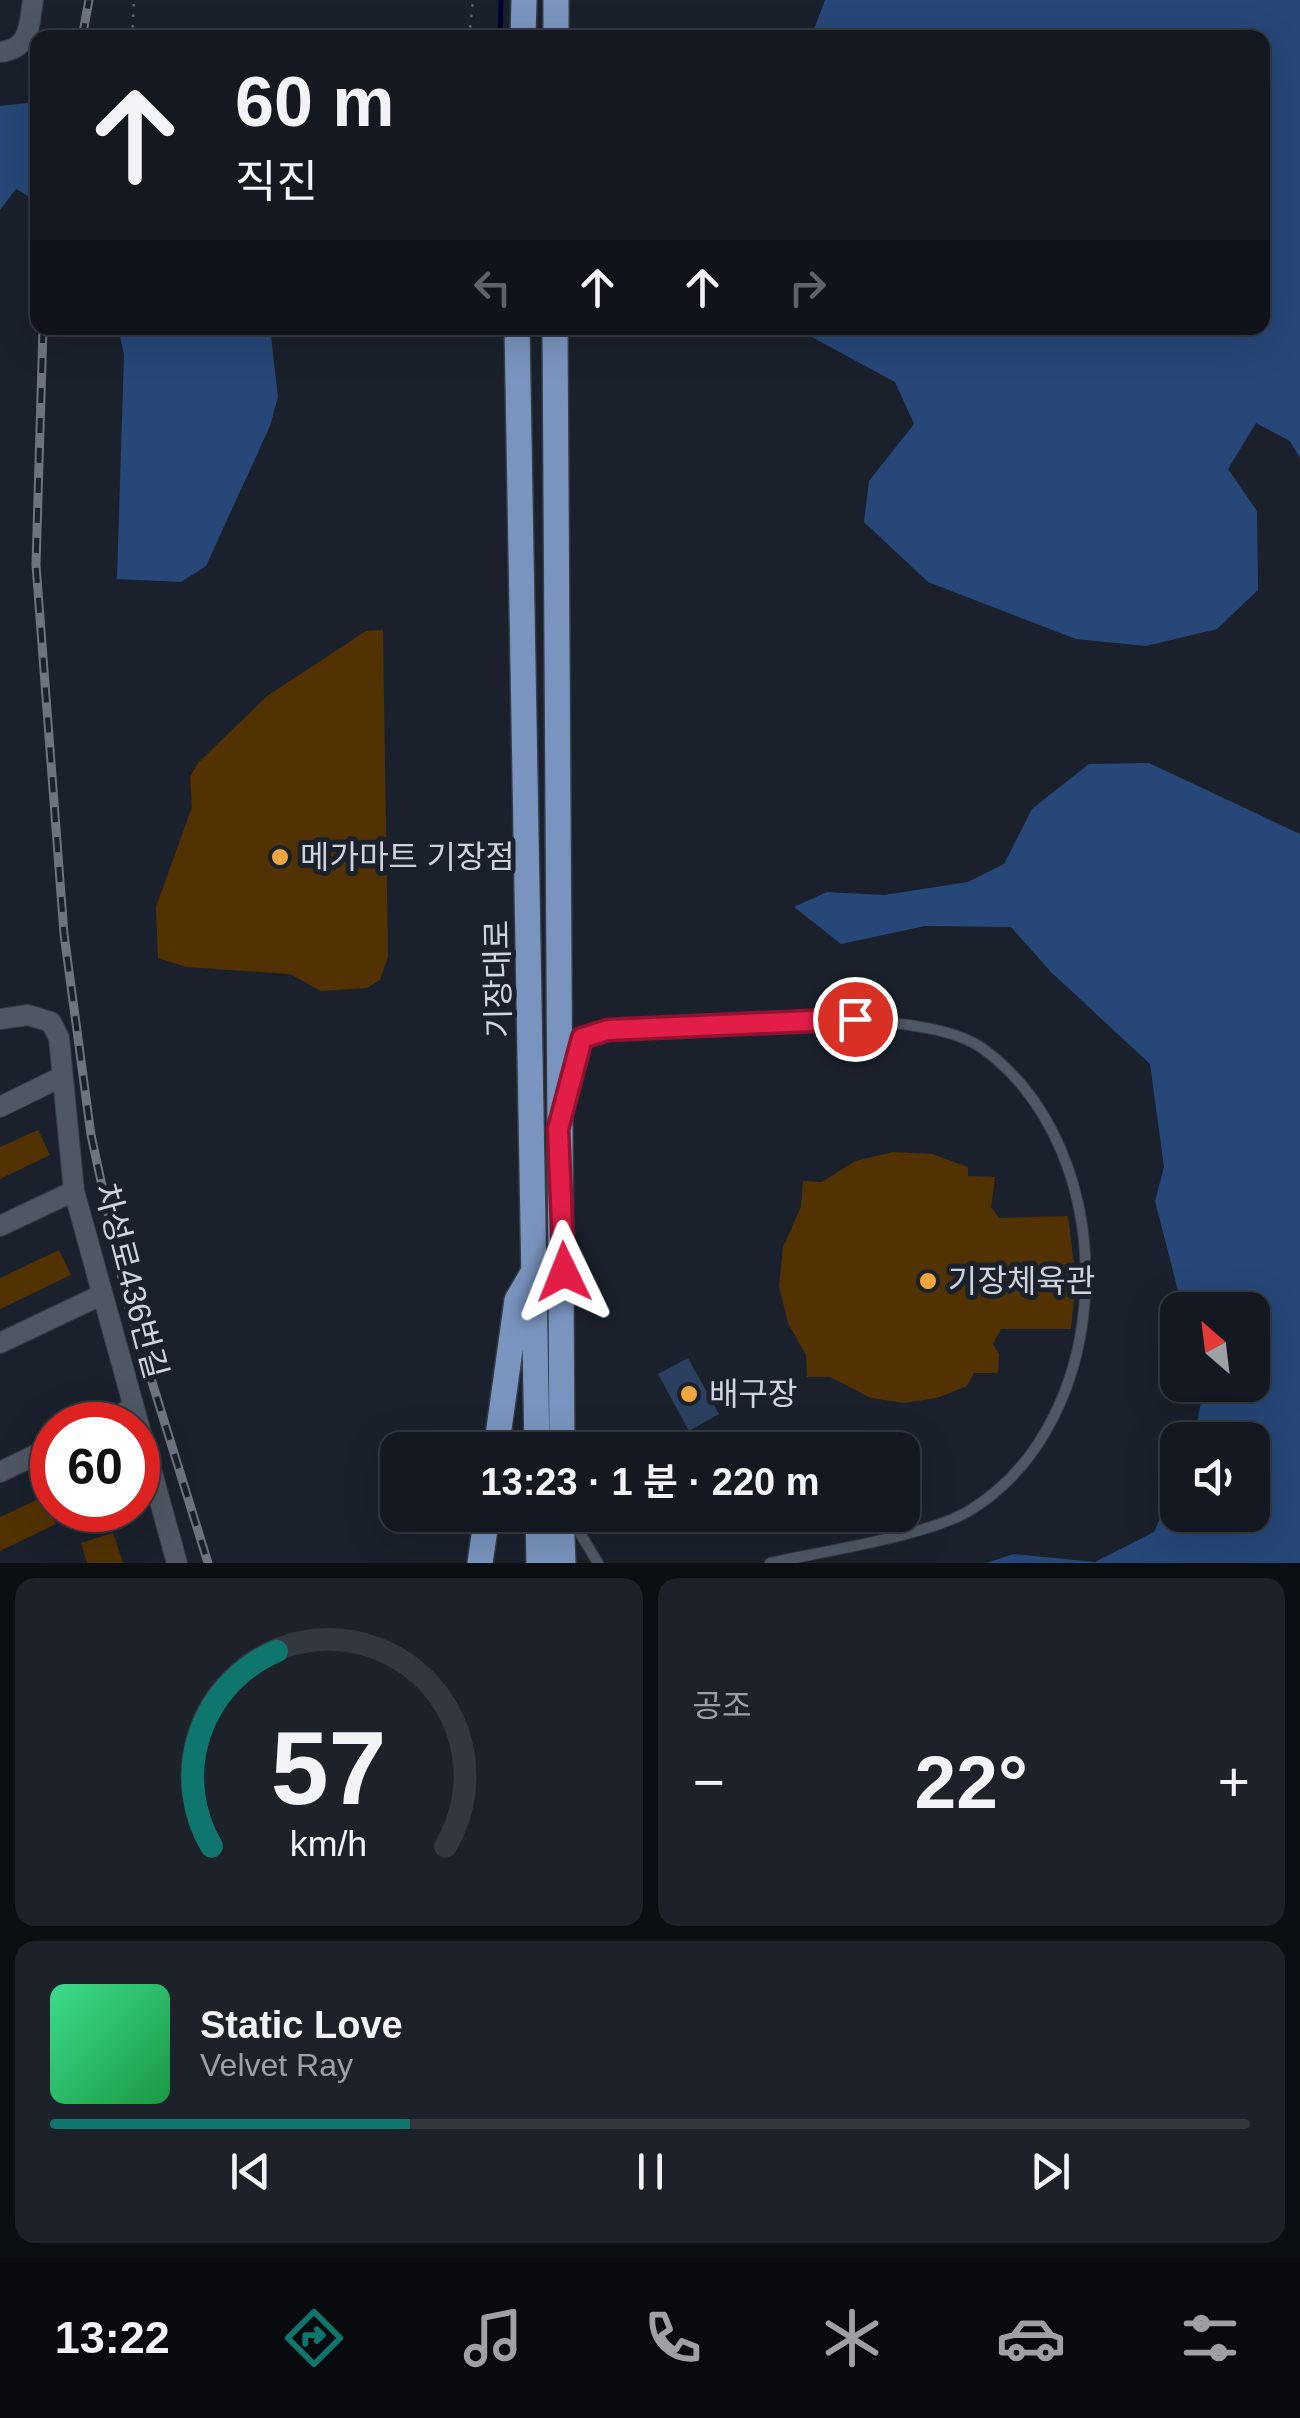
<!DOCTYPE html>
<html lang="ko">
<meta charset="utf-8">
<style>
:root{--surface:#141921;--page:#1d222a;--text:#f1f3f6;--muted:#9da0a5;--line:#33383f;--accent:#0f766e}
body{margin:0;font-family:Arial,"Noto Sans KR",sans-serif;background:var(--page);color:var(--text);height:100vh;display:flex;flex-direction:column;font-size:38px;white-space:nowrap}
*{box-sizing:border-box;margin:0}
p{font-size:32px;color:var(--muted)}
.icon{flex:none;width:55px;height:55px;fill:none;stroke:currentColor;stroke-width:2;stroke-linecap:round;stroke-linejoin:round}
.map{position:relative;height:1563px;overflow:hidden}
.side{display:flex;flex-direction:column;gap:15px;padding:15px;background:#0b0e12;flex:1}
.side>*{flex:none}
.banner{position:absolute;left:30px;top:30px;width:1240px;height:305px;border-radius:20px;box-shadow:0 10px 40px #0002,0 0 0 2px var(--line);background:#141921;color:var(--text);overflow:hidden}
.needle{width:65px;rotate:332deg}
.fabs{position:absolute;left:1160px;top:1292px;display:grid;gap:20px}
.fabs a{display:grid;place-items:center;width:110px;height:110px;border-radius:20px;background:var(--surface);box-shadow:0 10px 40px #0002,0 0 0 2px var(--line);font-size:50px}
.speed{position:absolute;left:30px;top:1402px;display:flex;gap:20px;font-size:50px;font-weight:700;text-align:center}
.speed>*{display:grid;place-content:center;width:130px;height:130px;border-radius:50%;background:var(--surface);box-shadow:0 10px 40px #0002,0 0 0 2px var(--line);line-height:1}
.speed .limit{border:15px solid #d22;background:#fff;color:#111}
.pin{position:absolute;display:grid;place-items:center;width:85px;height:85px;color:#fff;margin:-42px;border:5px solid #fff;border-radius:50%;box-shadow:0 2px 10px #0007}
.me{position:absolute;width:110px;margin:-55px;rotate:358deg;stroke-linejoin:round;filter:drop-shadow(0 0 8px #0008)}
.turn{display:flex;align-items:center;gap:35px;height:210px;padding:0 40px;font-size:45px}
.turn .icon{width:130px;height:130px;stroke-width:2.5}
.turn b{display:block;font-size:70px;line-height:85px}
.lanes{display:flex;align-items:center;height:95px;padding:0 40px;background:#0003;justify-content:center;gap:50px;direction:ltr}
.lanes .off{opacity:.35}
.big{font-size:75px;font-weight:600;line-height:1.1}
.side .tile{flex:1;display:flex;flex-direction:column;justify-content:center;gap:15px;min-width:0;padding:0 35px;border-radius:20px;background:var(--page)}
.side .dial{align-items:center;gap:0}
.dial svg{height:260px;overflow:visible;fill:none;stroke:var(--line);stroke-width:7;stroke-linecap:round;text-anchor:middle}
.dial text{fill:var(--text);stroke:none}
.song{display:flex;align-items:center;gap:30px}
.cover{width:120px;height:120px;border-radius:15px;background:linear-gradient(135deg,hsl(150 70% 55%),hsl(140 70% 35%))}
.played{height:10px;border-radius:5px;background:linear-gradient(90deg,var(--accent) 30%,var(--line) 30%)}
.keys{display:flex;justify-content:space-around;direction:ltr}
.heat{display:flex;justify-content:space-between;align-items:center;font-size:55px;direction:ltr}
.side .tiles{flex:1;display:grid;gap:15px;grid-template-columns:1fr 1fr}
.tile:last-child{grid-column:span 2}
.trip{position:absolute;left:380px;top:1432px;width:540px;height:100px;border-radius:20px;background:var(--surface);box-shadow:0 10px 40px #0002,0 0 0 2px var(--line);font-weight:600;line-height:100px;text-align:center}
.tab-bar{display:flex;height:160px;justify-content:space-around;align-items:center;background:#080a0d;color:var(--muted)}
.tab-bar .icon{width:70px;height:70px}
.tab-bar .on{color:var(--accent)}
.tab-bar b{font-size:45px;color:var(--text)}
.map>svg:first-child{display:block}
</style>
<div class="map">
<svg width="1300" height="1563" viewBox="0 0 1300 1563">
<rect width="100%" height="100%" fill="#1a212c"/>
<path fill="#2b4060" d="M688,1358l31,56 -30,17 -31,-57z"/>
<path fill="#264778" d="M825,0h475v458l-10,-17 -34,-18 -28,46 29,42 1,79 -41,39 -71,17 -70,-7 -148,-57 -64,-60 5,-41 45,-57 -19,-42 -100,-54h467v-290l-451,-1z
M37,102v99l-21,-12 -16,21v-104z
M118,328h152l8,69 -8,29 -64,140 -25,16 -64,-3 7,-225z
M1149,763l151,71v729h-314l28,-9 81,8 59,-30 23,-52 1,35h74v-75h-58l10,-55h48v-75h-69l-28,-109 9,-34 -14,-103 -99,-92 -40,-45 -86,-1 -84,18 -47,-37 33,-15 57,3 84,-13 36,-18 28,-55 57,-45z"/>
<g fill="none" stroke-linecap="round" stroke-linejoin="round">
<path stroke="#000431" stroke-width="5" d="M500,38l1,-38"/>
</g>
<path fill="#523202" d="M383,630l5,326 -8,24 -13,8 -46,3 -31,-17 -104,-7 -28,-9 -2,-51 36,-100 -2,-30 8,-14 69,-67 99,-65z
M38,1130l12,25 -50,24v-32z
M893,1152l39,2 36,13v9l27,1 -4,30 8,11 69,-2 8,64 -5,49h-70l-8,15 6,10 -1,19h-24l-7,13 -30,12 -33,5 -33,-5 -41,-21h-23l-1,-22 -18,-32 -9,-37 4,-39 18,-40 2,-26 19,1 33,-21z
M59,1250l12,25 -71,34v-31z
M43,1497l13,27 -56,27v-34z
M113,1533l10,30h-36l-6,-20z"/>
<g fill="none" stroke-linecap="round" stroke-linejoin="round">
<g stroke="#353b44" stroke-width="12">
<path id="service" d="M570,1084l11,-46 27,-9c85,-3 307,-28 374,19 143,103 138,374 -15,464 -42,24 -147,40 -197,51
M569,1515l29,48"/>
</g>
<g stroke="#353b44" stroke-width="22">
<path id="minor" d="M0,52c30,-3 29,-26 33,-52
M0,1019l28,-4 23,7 8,16 15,153 103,372
M0,1107l61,-30
M0,1226l74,-35
M0,1343l101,-48
M98,1425l35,-17
M0,1472l52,-25"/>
</g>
<g stroke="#353b44" stroke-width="28">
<path id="primary" d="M523,38l1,-38
M556,38v-38
M517,328l20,1122
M555,328l7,1122
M496,1450l21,-150 17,-29
M538,1515l1,48
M561,1515l2,48
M480,1563l7,-48"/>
</g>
<path stroke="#616771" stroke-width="2.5" stroke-dasharray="2.5 8" stroke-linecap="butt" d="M132,38l2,-38
M469,38l4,-38"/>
<use href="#service" stroke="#4f5764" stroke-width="10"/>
<use href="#minor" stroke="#4f5764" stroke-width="20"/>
<use href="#primary" stroke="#7994be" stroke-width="25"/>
<g stroke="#6e747e" stroke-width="9">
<path id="rail" d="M82,38l7,-38
M43,328l-7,237 28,369 27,201 36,166 81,262"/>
</g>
<use href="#rail" stroke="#1a212c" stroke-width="5" stroke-dasharray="15" stroke-linecap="butt"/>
</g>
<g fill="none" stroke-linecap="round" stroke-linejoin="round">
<g stroke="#92132f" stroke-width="25">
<path id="route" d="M564,1272l-6,-143 24,-91 26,-8 247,-11"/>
</g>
<use href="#route" stroke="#e11d48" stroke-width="18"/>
</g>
<g fill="#f1a640" stroke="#1a212c" stroke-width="4">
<circle cx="280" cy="857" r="10"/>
<circle cx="928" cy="1281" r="10"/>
<circle cx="689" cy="1394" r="10"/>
</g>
<g text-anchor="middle" stroke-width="10" stroke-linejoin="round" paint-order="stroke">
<g font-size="32" fill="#cfd4dc" stroke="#1a212c" text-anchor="start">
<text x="300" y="868">메가마트 기장점</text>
<text x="948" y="1292">기장체육관</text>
<text x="709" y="1405">배구장</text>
</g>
<g font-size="32" fill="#cfd4dc" stroke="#1a212c">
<text transform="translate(498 979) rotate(-91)" y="11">기장대로</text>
<text transform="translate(131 1281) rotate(75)" y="11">차성로436번길</text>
</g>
</g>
</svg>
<div class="fabs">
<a><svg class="needle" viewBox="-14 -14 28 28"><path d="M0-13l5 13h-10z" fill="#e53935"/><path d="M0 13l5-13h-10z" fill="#9da0a5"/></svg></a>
<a><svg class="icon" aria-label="sound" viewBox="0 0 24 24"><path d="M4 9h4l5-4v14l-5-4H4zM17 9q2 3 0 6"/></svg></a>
</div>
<div class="speed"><div class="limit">60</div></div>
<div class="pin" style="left:855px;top:1019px;background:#d93025"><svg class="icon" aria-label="arrive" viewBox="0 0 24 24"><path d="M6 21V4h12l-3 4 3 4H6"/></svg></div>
<svg class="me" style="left:564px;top:1272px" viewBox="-20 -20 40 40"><path d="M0-17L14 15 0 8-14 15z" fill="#e11d48" stroke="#fff" stroke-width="4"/></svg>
<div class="trip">13:23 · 1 분 · 220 m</div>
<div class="banner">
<div class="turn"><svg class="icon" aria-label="ahead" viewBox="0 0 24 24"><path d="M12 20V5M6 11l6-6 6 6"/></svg><div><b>60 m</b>직진</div></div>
<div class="lanes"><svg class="icon off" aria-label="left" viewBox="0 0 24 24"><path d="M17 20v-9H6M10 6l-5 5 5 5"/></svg><svg class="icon" aria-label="ahead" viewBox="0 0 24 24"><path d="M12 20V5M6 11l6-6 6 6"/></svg><svg class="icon" aria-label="ahead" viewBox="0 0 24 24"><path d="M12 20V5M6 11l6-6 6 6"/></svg><svg class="icon off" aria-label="right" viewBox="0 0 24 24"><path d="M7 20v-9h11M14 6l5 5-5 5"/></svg></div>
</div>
</div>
<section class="side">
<div class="tiles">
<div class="tile dial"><svg viewBox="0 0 100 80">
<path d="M14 69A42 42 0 1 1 86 69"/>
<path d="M14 69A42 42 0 0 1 34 9" stroke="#0f766e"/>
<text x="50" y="56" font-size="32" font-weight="700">57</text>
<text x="50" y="72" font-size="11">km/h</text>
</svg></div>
<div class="tile"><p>공조</p>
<div class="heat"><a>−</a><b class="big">22°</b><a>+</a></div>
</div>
<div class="tile">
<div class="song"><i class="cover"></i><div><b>Static Love</b><p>Velvet Ray</p></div></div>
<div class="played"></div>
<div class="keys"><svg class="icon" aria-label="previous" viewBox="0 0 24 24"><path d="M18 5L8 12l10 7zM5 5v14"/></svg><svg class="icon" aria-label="pause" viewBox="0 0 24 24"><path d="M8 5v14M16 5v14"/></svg><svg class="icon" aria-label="next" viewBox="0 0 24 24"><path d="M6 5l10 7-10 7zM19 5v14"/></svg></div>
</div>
</div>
</section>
<nav class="tab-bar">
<b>13:22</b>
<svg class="icon on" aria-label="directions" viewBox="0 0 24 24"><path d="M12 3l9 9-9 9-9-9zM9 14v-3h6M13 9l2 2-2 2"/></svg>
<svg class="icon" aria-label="music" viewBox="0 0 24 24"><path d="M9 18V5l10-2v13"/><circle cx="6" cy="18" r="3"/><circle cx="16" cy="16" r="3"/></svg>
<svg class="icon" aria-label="phone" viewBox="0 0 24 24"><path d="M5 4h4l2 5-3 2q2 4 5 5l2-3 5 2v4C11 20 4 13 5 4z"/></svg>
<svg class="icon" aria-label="climate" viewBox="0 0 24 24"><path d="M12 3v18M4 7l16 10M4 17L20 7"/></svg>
<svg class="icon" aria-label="car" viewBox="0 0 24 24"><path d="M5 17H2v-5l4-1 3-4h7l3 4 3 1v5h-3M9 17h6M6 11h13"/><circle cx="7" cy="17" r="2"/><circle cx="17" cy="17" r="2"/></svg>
<svg class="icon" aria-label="filters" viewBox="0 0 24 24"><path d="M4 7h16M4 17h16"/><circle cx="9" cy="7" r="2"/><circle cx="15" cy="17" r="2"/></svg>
</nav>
